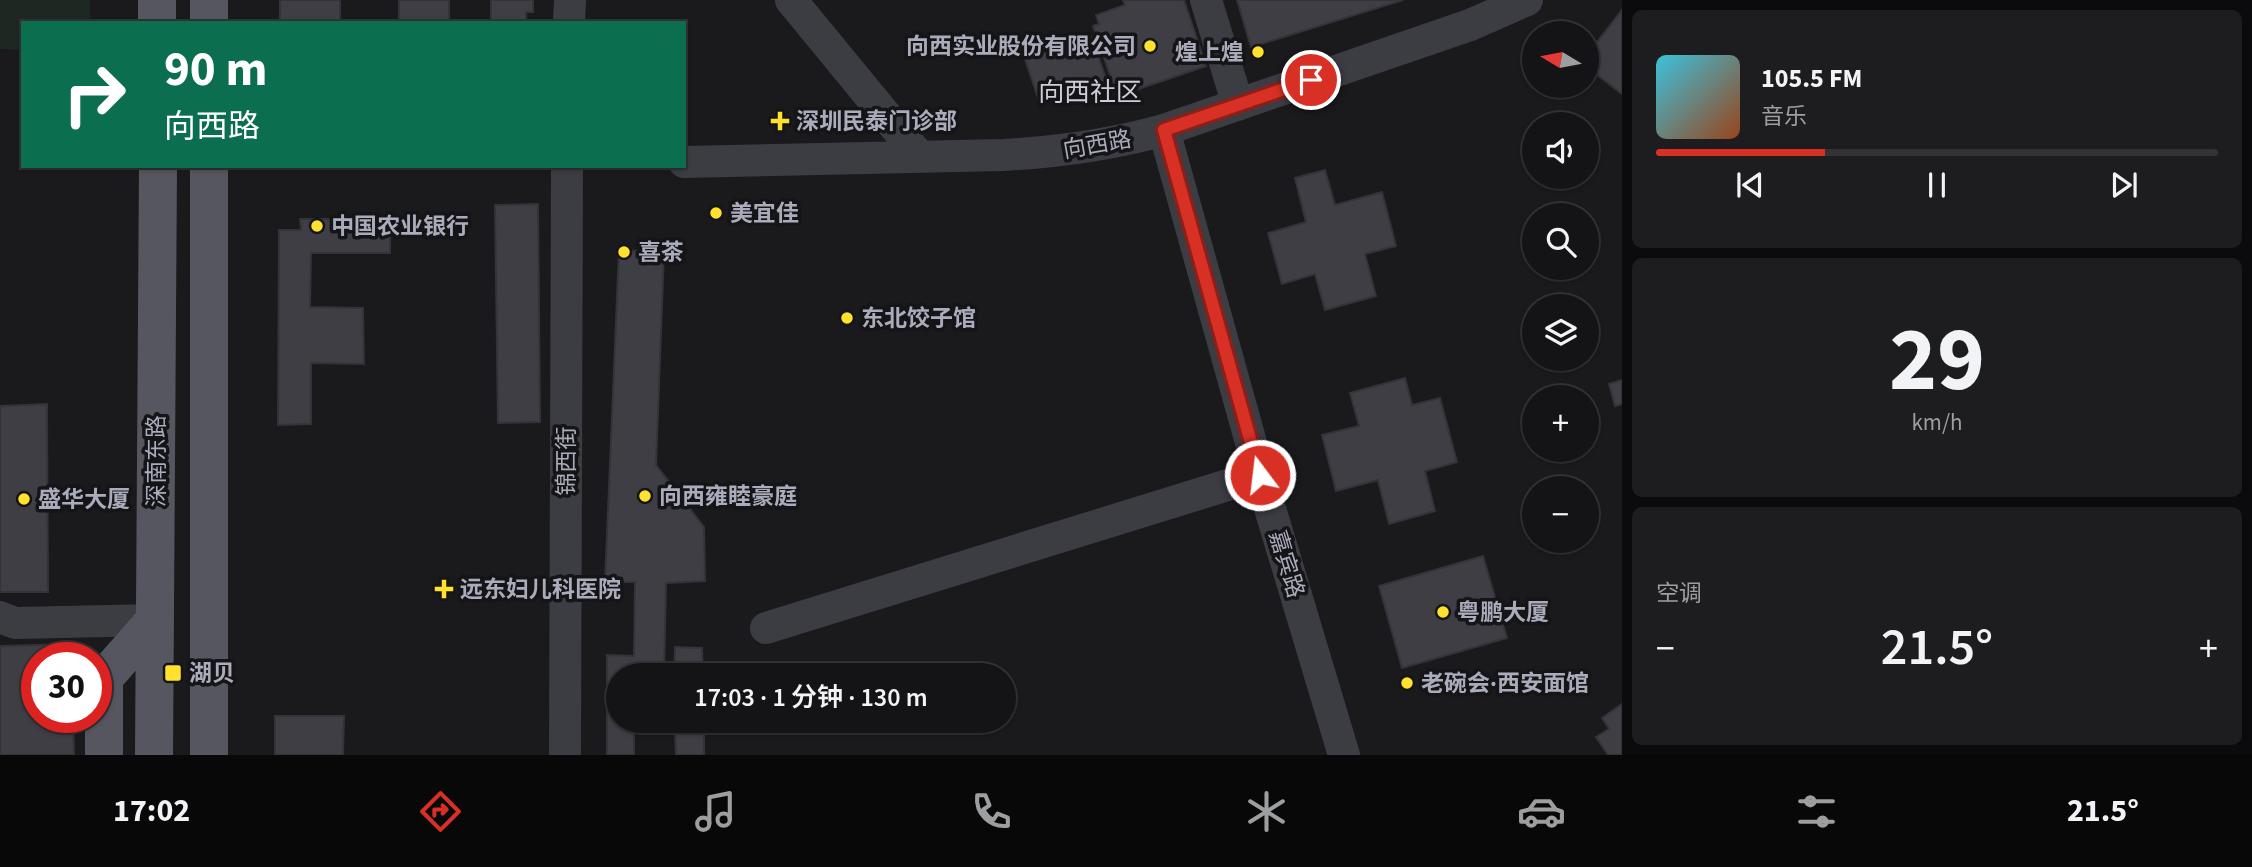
<!DOCTYPE html>
<html lang="zh">
<meta charset="utf-8">
<style>
:root{--surface:#141315;--page:#1d1c1e;--text:#f1f3f6;--muted:#9d9ea0;--line:#333234;--accent:#d93025}
body{margin:0;font-family:"Source Sans 3","Noto Sans SC",sans-serif;background:var(--page);color:var(--text);height:100vh;display:flex;flex-direction:column;font-size:26px;white-space:nowrap}
*{box-sizing:border-box;margin:0}
p{font-size:23px;color:var(--muted)}
.icon{flex:none;width:38px;height:38px;fill:none;stroke:currentColor;stroke-width:2;stroke-linecap:round;stroke-linejoin:round}
.map{position:relative;flex:1;overflow:hidden}
.sheet{display:flex;flex-direction:column;gap:10px;padding:10px;background:#0b0a0c;width:630px}
.sheet>*{flex:none}
.top-card{position:absolute;left:21px;top:21px;width:665px;height:147px;border-radius:0px;box-shadow:0 2px 5px #0004,0 0 0 2px var(--line);background:#0b6e4f;color:#fff;overflow:hidden}
.needle{width:46px;rotate:280deg}
.controls{position:absolute;left:1522px;top:21px;display:grid;gap:14px}
.controls a{display:grid;place-items:center;width:77px;height:77px;border-radius:50%;background:var(--surface);box-shadow:0 2px 5px #0004,0 0 0 2px var(--line);font-size:35px}
.speed{position:absolute;left:21px;top:642px;display:flex;gap:14px;font-size:35px;font-weight:700;text-align:center}
.speed>*{display:grid;place-content:center;width:91px;height:91px;border-radius:50%;background:var(--surface);box-shadow:0 2px 5px #0004,0 0 0 2px var(--line);line-height:1}
.speed .limit{border:10px solid #d22;background:#fff;color:#111}
.pin{position:absolute;display:grid;place-items:center;width:60px;height:60px;color:#fff;margin:-30px;border:4px solid #fff;border-radius:50%;box-shadow:0 2px 7px #0007}
.me{position:absolute;width:77px;margin:-38px;rotate:345deg;stroke-linejoin:round;filter:drop-shadow(0 0 5px #0008)}
.turn{display:flex;align-items:center;gap:24px;height:147px;padding:0 28px;font-size:32px}
.turn .icon{width:91px;height:91px;stroke-width:2.5}
.turn b{display:block;font-size:49px;line-height:60px}
.big{font-size:52px;font-weight:600;line-height:1.1}
.sheet .tile{flex:1;display:flex;flex-direction:column;justify-content:center;gap:10px;min-width:0;padding:0 24px;border-radius:10px;background:var(--page)}
.sheet .dial{align-items:center;gap:0}
.dial b{font-size:91px;line-height:1}
.song{display:flex;align-items:center;gap:21px}
.cover{width:84px;height:84px;border-radius:10px;background:linear-gradient(135deg,hsl(190 70% 55%),hsl(20 70% 35%))}
.played{height:7px;border-radius:4px;background:linear-gradient(90deg,var(--accent) 30%,var(--line) 30%)}
.keys{display:flex;justify-content:space-around;direction:ltr}
.heat{display:flex;justify-content:space-between;align-items:center;font-size:38px;direction:ltr}
.trip{position:absolute;left:606px;top:663px;width:410px;height:70px;border-radius:35px;background:var(--surface);box-shadow:0 2px 5px #0004,0 0 0 2px var(--line);font-weight:600;line-height:70px;text-align:center}
.menu{display:flex;height:112px;justify-content:space-around;align-items:center;background:#080808;color:var(--muted)}
.menu .icon{width:49px;height:49px}
.menu .active{color:var(--accent)}
.menu b{font-size:32px;color:var(--text)}
main{display:flex;flex:1;min-height:0}
.map>svg:first-child{display:block}
</style>
<main>
<div class="map">
<svg width="1622" height="755" viewBox="0 0 1622 755">
<rect width="100%" height="100%" fill="#1a191c"/>
<path fill="#1e2822" d="M0,0h90v23h-67v27l-23,-1z"/>
<path fill="#3e3e44" stroke="#343338" stroke-width="2" d="M280,0h60v23h-60z
M399,0h50v23h-50z
M491,0h42v12h-7v11h-35z
M1123,0h61l22,66 -82,28 -4,-12 -7,2 -20,-58 6,-2 -3,-9 29,-10z
M1237,0h166l-152,47z
M1622,10v84l-35,-27v-12z
M1091,36l16,45 -67,23 -15,-45z
M1325,170l10,35 47,-13 14,54 -31,8 11,42 -51,14 -10,-36 -33,10 -14,-51 38,-11 -11,-44z
M538,204l2,218 -42,1 -3,-218z
M300,219h38v7l52,2v25h-79l-1,54 53,1 1,56 -53,-1v61l-33,1 1,-195h22z
M619,250l45,2 -8,213 48,62 1,54 -39,2 -2,93h-46v45h86v34h-28l-1,-23h-41v23h-27v-100l27,1 1,-74h-30z
M1405,378l7,27 28,-7 17,64 -32,9 10,40 -46,13 -11,-44 -42,11 -14,-56 37,-9 -9,-33z
M1622,380v24l-7,2 -6,-22z
M47,404l1,188h-48v-186z
M1483,556l24,82 -105,30 -23,-82z
M73,644v14h-36v60h36l1,37h-74v-109z
M675,647l27,1 1,28h-29z
M1622,704v51h-14l-12,-18 13,-8 -7,-11z
M275,716h69l-1,39h-68z"/>
<g fill="none" stroke-linecap="round" stroke-linejoin="round">
<path stroke="#3c3c43" stroke-width="32" d="M791,0l129,157
M1206,0l32,105
M569,23l1,-23
M1164,130l96,345 84,280
M684,162l319,-7c56,-3 107,-10 161,-25l306,-105 57,-25
M0,617l15,6 140,-3
M766,628l494,-153
M565,755l2,-589"/>
<path stroke="#555660" stroke-width="38" d="M157,0v23
M209,23v-23
M209,166v589
M104,755v-77l51,-58
M154,755l4,-589"/>
</g>
<g fill="none" stroke-linecap="round" stroke-linejoin="round">
<g stroke="#8d1f18" stroke-width="18">
<path id="route" d="M1260,475l-96,-345 147,-50"/>
</g>
<use href="#route" stroke="#d93025" stroke-width="12"/>
</g>
<g fill="#ffe12e" stroke="#151417" stroke-width="2.5">
<circle cx="1150" cy="46" r="7"/>
<circle cx="1258" cy="52" r="7"/>
<path d="M776.5 110.5h7v7h7v7h-7v7h-7v-7h-7v-7h7z"/>
<circle cx="716" cy="213" r="7"/>
<circle cx="317" cy="226" r="7"/>
<circle cx="624" cy="252" r="7"/>
<circle cx="847" cy="318" r="7"/>
<circle cx="645" cy="496" r="7"/>
<circle cx="24" cy="499" r="7"/>
<path d="M440.5 578.5h7v7h7v7h-7v7h-7v-7h-7v-7h7z"/>
<circle cx="1443" cy="612" r="7"/>
<rect x="164" y="664" width="18" height="18" rx="3.5"/>
<circle cx="1407" cy="683" r="7"/>
</g>
<g text-anchor="middle" stroke-width="7" stroke-linejoin="round" paint-order="stroke">
<g font-size="23" font-weight="bold" fill="#aaacbc" stroke="#151417" text-anchor="start">
<text x="1136" y="54" text-anchor="end">向西实业股份有限公司</text>
<text x="1244" y="60" text-anchor="end">煌上煌</text>
<text x="796" y="129">深圳民泰门诊部</text>
<text x="730" y="221">美宜佳</text>
<text x="331" y="234">中国农业银行</text>
<text x="638" y="260">喜茶</text>
<text x="861" y="326">东北饺子馆</text>
<text x="659" y="504">向西雍睦豪庭</text>
<text x="38" y="507">盛华大厦</text>
<text x="460" y="597">远东妇儿科医院</text>
<text x="1457" y="620">粤鹏大厦</text>
<text x="189" y="681">湖贝</text>
<text x="1421" y="691">老碗会·西安面馆</text>
</g>
<g font-size="23" fill="#aaacbc" stroke="#151417">
<text transform="translate(1097 144) rotate(-10)" y="8">向西路</text>
<text transform="translate(156 461) rotate(-90)" y="8">深南东路</text>
<text transform="translate(566 461) rotate(-90)" y="8">锦西街</text>
<text transform="translate(1287 564) rotate(73)" y="8">嘉宾路</text>
</g>
<g font-size="26" fill="#cccdd8" stroke="#151417">
<text x="1090" y="101">向西社区</text>
</g>
</g>
</svg>
<div class="controls">
<a><svg class="needle" viewBox="-14 -14 28 28"><path d="M0-13l5 13h-10z" fill="#e53935"/><path d="M0 13l5-13h-10z" fill="#9d9ea0"/></svg></a>
<a><svg class="icon" aria-label="sound" viewBox="0 0 24 24"><path d="M4 9h4l5-4v14l-5-4H4zM17 9q2 3 0 6"/></svg></a>
<a><svg class="icon" aria-label="search" viewBox="0 0 24 24"><circle cx="10" cy="10" r="6"/><path d="M15 15l6 6"/></svg></a>
<a><svg class="icon" aria-label="layers" viewBox="0 0 24 24"><path d="M12 4l9 5-9 5-9-5zM3 14l9 5 9-5"/></svg></a>
<a>+</a>
<a>−</a>
</div>
<div class="speed"><div class="limit">30</div></div>
<div class="pin" style="left:1311px;top:80px;background:#d93025"><svg class="icon" aria-label="arrive" viewBox="0 0 24 24"><path d="M6 21V4h12l-3 4 3 4H6"/></svg></div>
<svg class="me" style="left:1260px;top:475px" viewBox="-20 -20 40 40"><circle r="17" fill="#d93025" stroke="#fff" stroke-width="3"/><path d="M0-11L8 9 0 5-8 9z" fill="#fff"/></svg>
<div class="trip">17:03 · 1 分钟 · 130 m</div>
<div class="top-card">
<div class="turn"><svg class="icon" aria-label="right" viewBox="0 0 24 24"><path d="M7 20v-9h11M14 6l5 5-5 5"/></svg><div><b>90 m</b>向西路</div></div>
</div>
</div>
<section class="sheet">
<div class="tile">
<div class="song"><i class="cover"></i><div><b>105.5 FM</b><p>音乐</p></div></div>
<div class="played"></div>
<div class="keys"><svg class="icon" aria-label="previous" viewBox="0 0 24 24"><path d="M18 5L8 12l10 7zM5 5v14"/></svg><svg class="icon" aria-label="pause" viewBox="0 0 24 24"><path d="M8 5v14M16 5v14"/></svg><svg class="icon" aria-label="next" viewBox="0 0 24 24"><path d="M6 5l10 7-10 7zM19 5v14"/></svg></div>
</div>
<div class="tile dial"><b>29</b><p>km/h</p></div>
<div class="tile"><p>空调</p>
<div class="heat"><a>−</a><b class="big">21.5°</b><a>+</a></div>
</div>
</section>
</main>
<nav class="menu">
<b>17:02</b>
<svg class="icon active" aria-label="directions" viewBox="0 0 24 24"><path d="M12 3l9 9-9 9-9-9zM9 14v-3h6M13 9l2 2-2 2"/></svg>
<svg class="icon" aria-label="music" viewBox="0 0 24 24"><path d="M9 18V5l10-2v13"/><circle cx="6" cy="18" r="3"/><circle cx="16" cy="16" r="3"/></svg>
<svg class="icon" aria-label="phone" viewBox="0 0 24 24"><path d="M5 4h4l2 5-3 2q2 4 5 5l2-3 5 2v4C11 20 4 13 5 4z"/></svg>
<svg class="icon" aria-label="climate" viewBox="0 0 24 24"><path d="M12 3v18M4 7l16 10M4 17L20 7"/></svg>
<svg class="icon" aria-label="car" viewBox="0 0 24 24"><path d="M5 17H2v-5l4-1 3-4h7l3 4 3 1v5h-3M9 17h6M6 11h13"/><circle cx="7" cy="17" r="2"/><circle cx="17" cy="17" r="2"/></svg>
<svg class="icon" aria-label="filters" viewBox="0 0 24 24"><path d="M4 7h16M4 17h16"/><circle cx="9" cy="7" r="2"/><circle cx="15" cy="17" r="2"/></svg>
<b>21.5°</b>
</nav>
